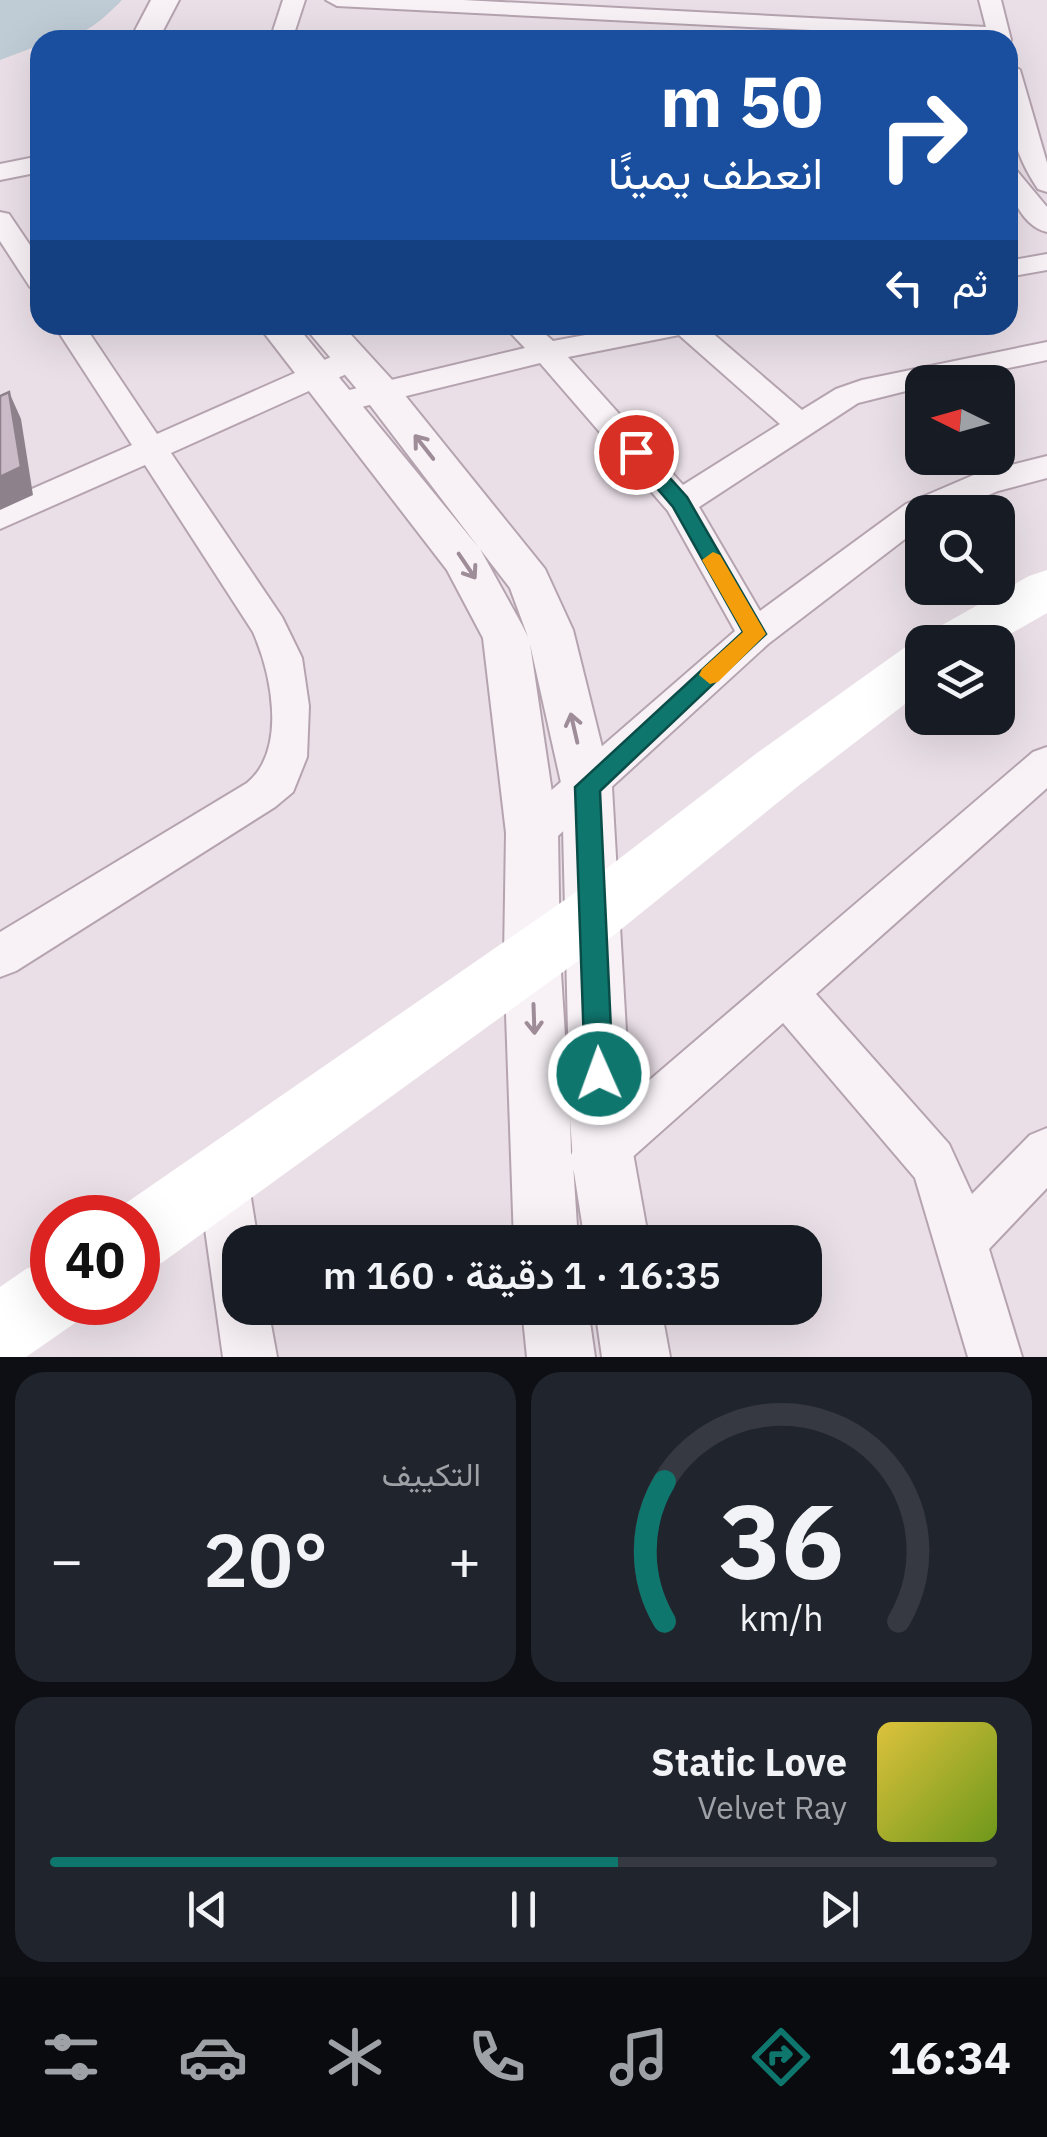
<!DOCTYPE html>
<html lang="ar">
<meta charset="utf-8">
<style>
:root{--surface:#171b24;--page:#20242c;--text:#f1f3f6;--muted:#9ea1a6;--line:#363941;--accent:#0f766e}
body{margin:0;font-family:"IBM Plex Sans",Vazirmatn,sans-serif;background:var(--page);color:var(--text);direction:rtl;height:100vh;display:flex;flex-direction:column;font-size:38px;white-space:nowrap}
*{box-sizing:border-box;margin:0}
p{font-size:32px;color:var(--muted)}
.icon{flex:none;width:55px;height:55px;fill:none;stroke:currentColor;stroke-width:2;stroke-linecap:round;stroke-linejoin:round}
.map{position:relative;height:1357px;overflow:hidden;direction:ltr}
.drawer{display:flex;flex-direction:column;gap:15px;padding:15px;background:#0d0f14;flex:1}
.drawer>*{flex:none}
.guide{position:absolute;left:30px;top:30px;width:988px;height:305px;border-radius:30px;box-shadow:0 10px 40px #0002;direction:rtl;background:#1a4fa0;color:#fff;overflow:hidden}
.needle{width:65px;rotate:275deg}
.fabs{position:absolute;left:905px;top:365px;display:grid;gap:20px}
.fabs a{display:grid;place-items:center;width:110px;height:110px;border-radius:20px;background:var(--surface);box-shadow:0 10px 40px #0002;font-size:50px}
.speed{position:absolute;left:30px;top:1195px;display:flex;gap:20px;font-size:50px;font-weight:700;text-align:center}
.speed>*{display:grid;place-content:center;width:130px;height:130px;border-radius:50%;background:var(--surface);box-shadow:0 10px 40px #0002;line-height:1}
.speed .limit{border:15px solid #d22;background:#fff;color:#111}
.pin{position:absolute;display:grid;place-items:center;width:85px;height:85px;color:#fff;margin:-42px;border:5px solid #fff;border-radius:50%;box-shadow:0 2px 10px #0007}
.me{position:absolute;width:110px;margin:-55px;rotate:358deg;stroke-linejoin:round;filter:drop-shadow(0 0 8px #0008)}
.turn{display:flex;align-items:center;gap:35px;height:210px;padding:0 30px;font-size:45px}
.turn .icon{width:130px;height:130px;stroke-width:2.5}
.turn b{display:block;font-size:70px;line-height:85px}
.then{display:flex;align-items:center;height:95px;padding:0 30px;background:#0003;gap:20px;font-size:38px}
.big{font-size:75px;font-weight:600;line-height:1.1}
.drawer .widget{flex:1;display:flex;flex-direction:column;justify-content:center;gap:15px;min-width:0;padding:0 35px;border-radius:30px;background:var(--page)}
.drawer .dial{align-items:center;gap:0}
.dial svg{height:260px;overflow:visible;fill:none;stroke:var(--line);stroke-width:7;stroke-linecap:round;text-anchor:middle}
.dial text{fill:var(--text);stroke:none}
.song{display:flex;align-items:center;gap:30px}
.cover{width:120px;height:120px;border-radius:15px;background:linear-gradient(135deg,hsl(50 70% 55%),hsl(80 70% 35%))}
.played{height:10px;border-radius:5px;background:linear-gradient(90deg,var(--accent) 60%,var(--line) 60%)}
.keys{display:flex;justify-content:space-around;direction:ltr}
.heat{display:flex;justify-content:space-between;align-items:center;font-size:55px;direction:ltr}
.drawer .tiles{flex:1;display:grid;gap:15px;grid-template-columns:1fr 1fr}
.widget:last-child{grid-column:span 2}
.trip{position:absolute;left:222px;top:1225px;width:600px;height:100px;border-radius:30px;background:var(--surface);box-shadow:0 10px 40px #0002;font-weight:600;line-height:100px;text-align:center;direction:rtl}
.tabs{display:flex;height:160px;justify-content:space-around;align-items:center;background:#090b0e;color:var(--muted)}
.tabs .icon{width:70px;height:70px}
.tabs .selected{color:var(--accent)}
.tabs b{font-size:45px;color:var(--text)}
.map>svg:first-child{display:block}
</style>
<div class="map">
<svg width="1047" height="1357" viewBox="0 0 1047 1357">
<rect width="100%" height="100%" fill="#eadfe7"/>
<path fill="#bfccd5" d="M0,0h122c-27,27 -42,40 -82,40v5l-40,15z"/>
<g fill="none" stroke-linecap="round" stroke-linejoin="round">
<g stroke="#b5a4b0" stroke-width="4">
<path id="minor" d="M283,0h22l-13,40h-22z
M326,0h137l523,27 -7,-27h22l10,40 -3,5v-5l-671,-34z
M1008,63l12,7 27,93v29l-9,-3c-27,-39 -33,-79 -30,-126z
M40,156v16l-40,8v-16z
M1008,168l9,3 30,36v25c-26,-6 -40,-41 -39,-64z
M0,212l9,2 31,46v29l-10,-2 -30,-46z
M1047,254v16l-39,7v-16z
M54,325h30l73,109 183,-81h22l4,7 -4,7 -191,86 111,164 20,41 7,48 -2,51 -14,35 -18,15 -259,164 -16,6v-45l247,-149c40,-33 25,-108 6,-151l-108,-167 -145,64v-26l132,-58z
M503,325h32l18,16 86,-16h64l99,85 34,-21 26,-9 185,-38v18l-105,22h-20v5l-64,16 -159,104 61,104 146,-107 70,-30 71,-18v22l-49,13 -50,21h-26v14l-154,118 -221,202 -15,5 -15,-5 -6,-13 6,-13 218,-189 -67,-120 -128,-148 -199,49 -11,-3 -4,-7 4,-7 11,-3 184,-44zM679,335l101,89 -97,61 -115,-128z
M1047,747v41l-231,206 133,150 23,50 58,-59 17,-7v60l-58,61 33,108h-54l-53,-179 -132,-155 -173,154 -17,7 -17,-7 -7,-17 7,-17 457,-391z
M223,1154l17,8 8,17 10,63h-18v66h28l9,49h-54l-25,-178 8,-17z"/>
</g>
<g stroke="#b5a4b0" stroke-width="4">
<path id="tertiary" d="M151,0h28l-21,40h-28z
M258,325h38l183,223 -112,-147 -64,-76h39l53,58 150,186 28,61 39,157 21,366 16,89h-64l-14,-89 -9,-366 -32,-143 28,189 2,124 18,285h-64l-10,-285 2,-124 -23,-195 -36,-68zM480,549l30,39 18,49 -6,-12z
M522,1308h66l7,49h-68z
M595,1308h66l9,49h-68z"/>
</g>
<use href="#minor" fill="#f8f2f6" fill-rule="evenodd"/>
<use href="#tertiary" fill="#f8f2f6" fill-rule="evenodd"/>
<path fill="#fff" fill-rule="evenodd" d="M1047,570v43l-51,29h-66l7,-14 92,-52z
M922,642v49l-125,96 -183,148 -451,327 -25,10v-54h-27l2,-6 459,-317 185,-142 147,-105z
M52,1259v43h33l-7,19 -52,36h-26v-70l26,-18z"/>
</g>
<path fill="#8d828b" d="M9,392l12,27 12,76 -33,15v-33z"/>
<path fill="#cab9c6" stroke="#8d828b" stroke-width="2.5" d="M9,392l12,75 -21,10v-81z"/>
<defs><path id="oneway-shaft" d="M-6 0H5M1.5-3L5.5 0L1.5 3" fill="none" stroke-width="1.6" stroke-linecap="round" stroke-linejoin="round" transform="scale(2.5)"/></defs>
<g stroke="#9e8c98">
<use href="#oneway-shaft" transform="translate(424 447) rotate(-128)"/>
<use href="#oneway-shaft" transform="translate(467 566) rotate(56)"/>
<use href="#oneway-shaft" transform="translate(574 728) rotate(-103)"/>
<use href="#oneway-shaft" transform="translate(534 1019) rotate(88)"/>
</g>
<path fill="#0f766e" stroke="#0a4d48" stroke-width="2.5" d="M636,446l7,2 44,49 79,137 -166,157 13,283 -4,10 -10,4 -10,-4 -4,-10 -10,-287 168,-155 -70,-125 -47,-55z"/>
<path fill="#f59e0b" d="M713,552l7,3 46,79 -48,48 -8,2 -11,-9 3,-6 41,-37 -41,-72z"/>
</svg>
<div class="fabs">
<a><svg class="needle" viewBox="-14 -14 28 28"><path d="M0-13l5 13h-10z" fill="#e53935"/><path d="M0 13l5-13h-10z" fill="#9ea1a6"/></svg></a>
<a><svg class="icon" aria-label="search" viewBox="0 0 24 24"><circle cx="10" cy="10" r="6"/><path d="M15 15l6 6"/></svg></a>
<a><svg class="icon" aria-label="layers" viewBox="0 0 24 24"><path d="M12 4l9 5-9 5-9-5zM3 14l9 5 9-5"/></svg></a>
</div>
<div class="speed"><div class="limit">40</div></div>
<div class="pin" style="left:636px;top:452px;background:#d93025"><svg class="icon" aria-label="arrive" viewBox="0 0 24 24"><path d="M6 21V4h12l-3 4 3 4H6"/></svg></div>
<svg class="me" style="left:599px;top:1074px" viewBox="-20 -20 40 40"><circle r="17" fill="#0f766e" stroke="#fff" stroke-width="3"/><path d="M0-11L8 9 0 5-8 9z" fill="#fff"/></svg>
<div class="trip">16:35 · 1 دقيقة · 160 m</div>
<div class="guide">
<div class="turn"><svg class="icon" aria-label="right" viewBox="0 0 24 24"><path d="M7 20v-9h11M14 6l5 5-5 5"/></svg><div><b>50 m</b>انعطف يمينًا</div></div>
<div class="then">ثم<svg class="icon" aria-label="left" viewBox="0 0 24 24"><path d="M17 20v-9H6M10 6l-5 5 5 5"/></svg></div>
</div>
</div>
<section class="drawer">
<div class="tiles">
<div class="widget dial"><svg viewBox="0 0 100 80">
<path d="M14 69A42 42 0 1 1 86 69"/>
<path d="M14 69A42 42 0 0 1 14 26" stroke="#0f766e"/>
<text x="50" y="56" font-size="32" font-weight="700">36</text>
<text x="50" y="72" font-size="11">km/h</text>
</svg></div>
<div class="widget"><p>التكييف</p>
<div class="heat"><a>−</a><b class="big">20°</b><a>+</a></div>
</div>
<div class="widget">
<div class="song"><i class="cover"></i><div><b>Static Love</b><p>Velvet Ray</p></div></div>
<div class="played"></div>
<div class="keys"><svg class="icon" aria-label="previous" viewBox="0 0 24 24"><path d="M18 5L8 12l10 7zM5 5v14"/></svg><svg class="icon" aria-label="pause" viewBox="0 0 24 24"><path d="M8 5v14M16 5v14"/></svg><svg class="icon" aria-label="next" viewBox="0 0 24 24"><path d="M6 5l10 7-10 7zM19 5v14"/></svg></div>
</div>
</div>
</section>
<nav class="tabs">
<b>16:34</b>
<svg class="icon selected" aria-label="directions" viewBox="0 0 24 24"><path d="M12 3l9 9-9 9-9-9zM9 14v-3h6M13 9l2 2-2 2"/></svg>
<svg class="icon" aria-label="music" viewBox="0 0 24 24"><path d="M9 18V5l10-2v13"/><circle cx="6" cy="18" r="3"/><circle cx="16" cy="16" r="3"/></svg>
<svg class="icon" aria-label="phone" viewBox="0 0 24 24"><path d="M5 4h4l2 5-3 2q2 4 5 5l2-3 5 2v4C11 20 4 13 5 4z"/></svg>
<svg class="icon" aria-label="climate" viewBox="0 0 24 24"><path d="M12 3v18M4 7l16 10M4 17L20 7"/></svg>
<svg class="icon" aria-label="car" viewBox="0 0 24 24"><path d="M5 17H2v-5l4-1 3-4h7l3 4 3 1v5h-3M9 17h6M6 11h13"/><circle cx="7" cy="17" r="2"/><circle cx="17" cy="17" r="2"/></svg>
<svg class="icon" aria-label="filters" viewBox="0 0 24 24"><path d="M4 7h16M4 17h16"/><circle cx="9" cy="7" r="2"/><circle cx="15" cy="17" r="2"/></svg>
</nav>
